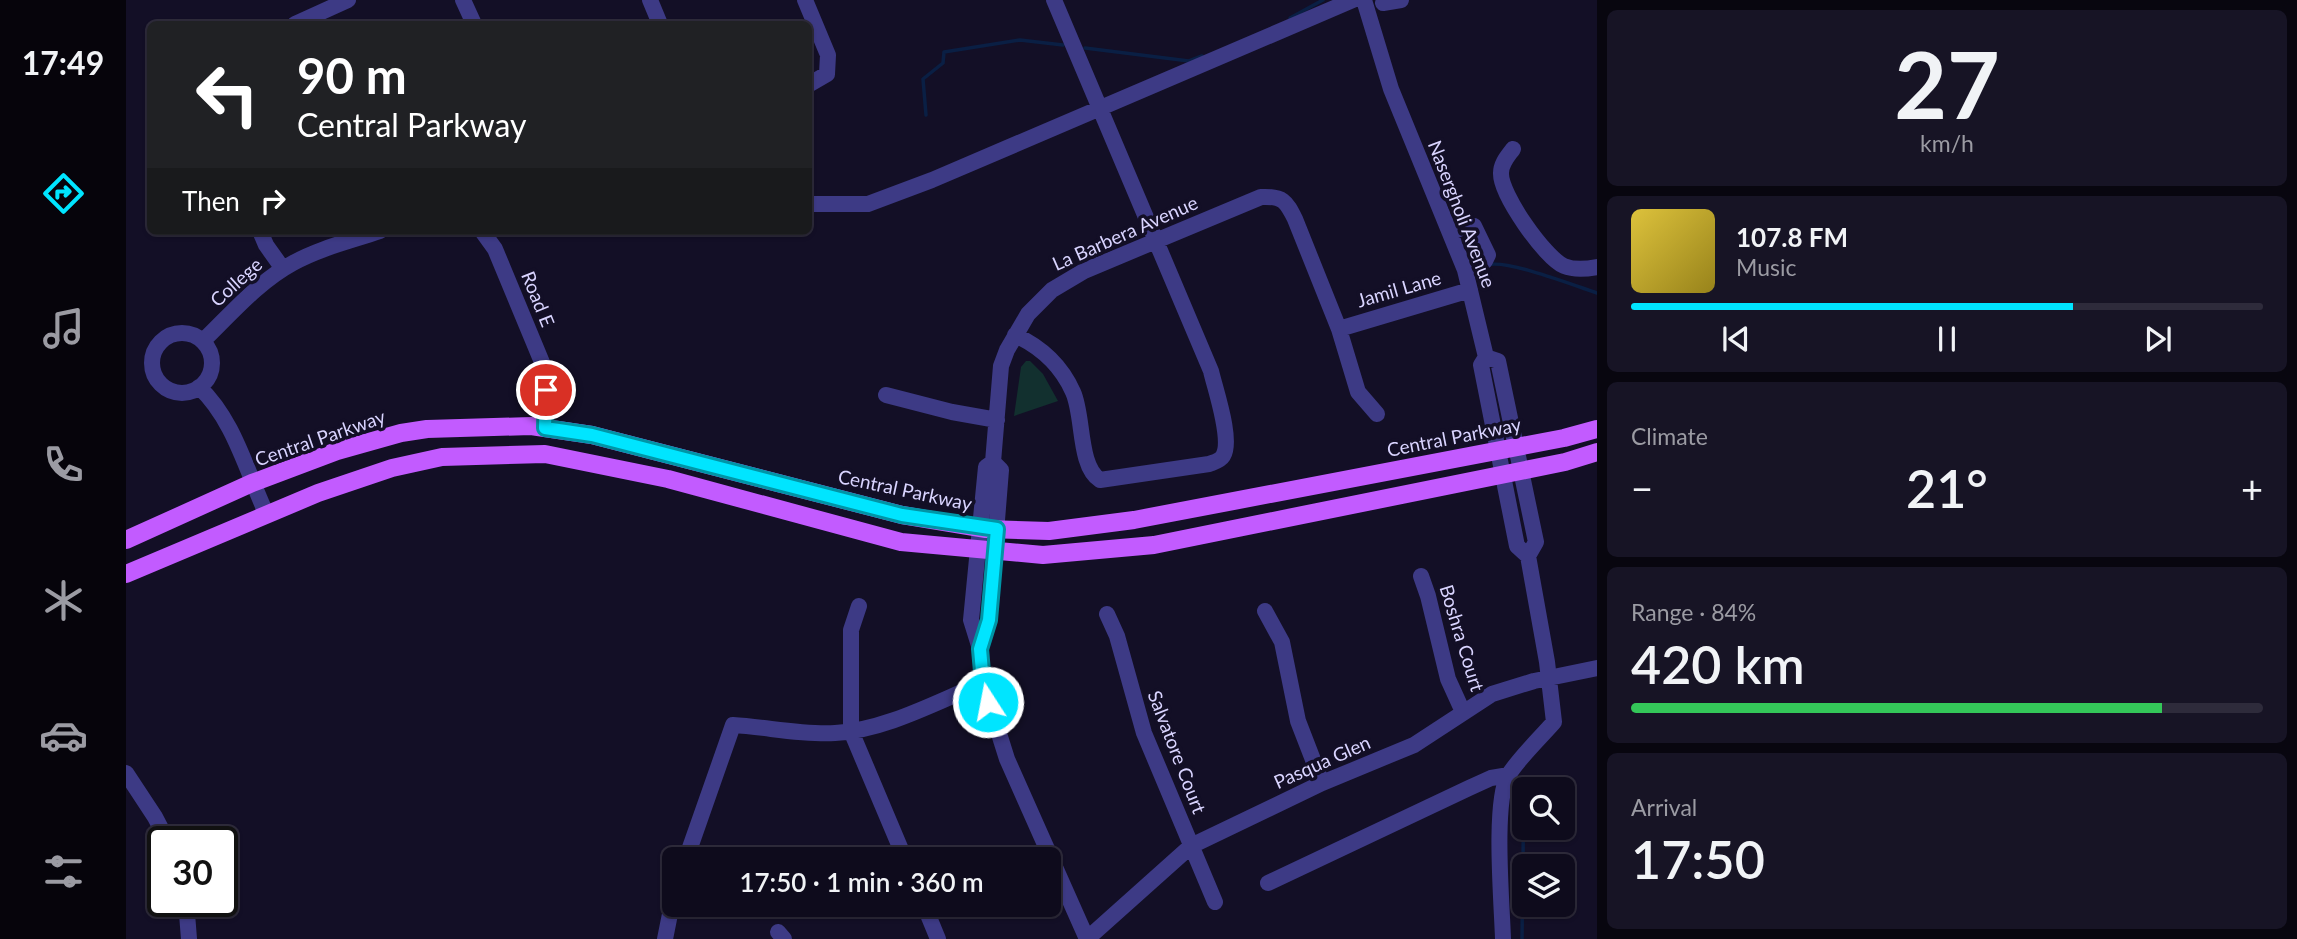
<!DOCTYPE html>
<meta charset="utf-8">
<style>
:root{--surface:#0e0b1c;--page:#171425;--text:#f1f3f6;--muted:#9b9ba3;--line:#2e2b3b;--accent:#00e5ff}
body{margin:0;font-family:Lato,sans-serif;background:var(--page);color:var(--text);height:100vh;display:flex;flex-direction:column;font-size:26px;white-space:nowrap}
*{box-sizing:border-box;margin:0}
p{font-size:23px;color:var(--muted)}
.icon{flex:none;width:38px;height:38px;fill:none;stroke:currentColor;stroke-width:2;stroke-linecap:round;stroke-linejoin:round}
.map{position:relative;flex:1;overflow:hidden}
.drawer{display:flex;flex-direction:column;gap:10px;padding:10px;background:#08060f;width:700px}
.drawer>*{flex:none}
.hud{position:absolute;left:21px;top:21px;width:665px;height:214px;border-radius:10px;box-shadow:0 2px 5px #0004,0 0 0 2px var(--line);background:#202124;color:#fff;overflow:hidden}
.fabs{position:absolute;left:1386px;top:777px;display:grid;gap:14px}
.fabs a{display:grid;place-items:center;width:63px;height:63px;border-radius:10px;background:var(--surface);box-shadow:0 2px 5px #0004,0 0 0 2px var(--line);font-size:35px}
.speed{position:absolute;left:21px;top:826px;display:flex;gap:14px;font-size:35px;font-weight:700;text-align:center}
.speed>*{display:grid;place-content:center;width:91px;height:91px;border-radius:50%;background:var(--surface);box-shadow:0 2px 5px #0004,0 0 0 2px var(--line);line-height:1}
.speed .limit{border:4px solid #111;border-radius:10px;background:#fff;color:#111}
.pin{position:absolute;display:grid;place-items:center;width:60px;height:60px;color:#fff;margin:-30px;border:4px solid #fff;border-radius:50%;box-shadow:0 2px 7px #0007}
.me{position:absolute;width:77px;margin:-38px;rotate:349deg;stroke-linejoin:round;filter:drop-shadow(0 0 5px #0008)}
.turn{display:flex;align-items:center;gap:24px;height:147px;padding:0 35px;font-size:32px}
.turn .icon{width:91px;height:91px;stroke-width:2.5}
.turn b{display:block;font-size:49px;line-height:60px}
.then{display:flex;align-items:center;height:66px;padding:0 35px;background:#0003;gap:14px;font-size:26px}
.big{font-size:52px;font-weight:600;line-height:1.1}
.drawer .card{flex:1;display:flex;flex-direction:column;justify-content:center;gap:10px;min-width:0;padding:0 24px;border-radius:10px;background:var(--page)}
.drawer .dial{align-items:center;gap:0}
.dial b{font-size:91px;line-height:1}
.song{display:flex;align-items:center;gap:21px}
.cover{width:84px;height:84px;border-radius:10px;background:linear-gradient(135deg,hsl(50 70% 55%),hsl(50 70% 35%))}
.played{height:7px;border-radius:4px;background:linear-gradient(90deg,var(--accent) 70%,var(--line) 70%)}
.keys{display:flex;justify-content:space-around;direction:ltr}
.heat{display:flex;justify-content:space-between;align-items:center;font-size:38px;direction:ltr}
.charge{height:10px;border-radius:5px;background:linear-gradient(90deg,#34c759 84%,var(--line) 0)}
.trip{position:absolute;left:536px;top:847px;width:399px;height:70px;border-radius:10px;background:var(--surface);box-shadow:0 2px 5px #0004,0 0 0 2px var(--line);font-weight:600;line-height:70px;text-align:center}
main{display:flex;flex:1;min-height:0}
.menu{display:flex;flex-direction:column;width:126px;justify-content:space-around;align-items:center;background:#06040b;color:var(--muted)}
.menu .icon{width:49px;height:49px}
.menu .active{color:var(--accent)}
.menu b{font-size:32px;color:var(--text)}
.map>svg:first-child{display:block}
</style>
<main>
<nav class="menu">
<b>17:49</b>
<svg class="icon active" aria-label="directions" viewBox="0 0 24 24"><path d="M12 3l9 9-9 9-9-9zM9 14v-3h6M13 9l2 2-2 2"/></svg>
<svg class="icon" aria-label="music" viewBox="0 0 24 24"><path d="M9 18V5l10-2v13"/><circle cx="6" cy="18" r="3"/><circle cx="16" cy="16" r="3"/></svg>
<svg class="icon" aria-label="phone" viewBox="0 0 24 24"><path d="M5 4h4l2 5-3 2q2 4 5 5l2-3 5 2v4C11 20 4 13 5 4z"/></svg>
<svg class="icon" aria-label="climate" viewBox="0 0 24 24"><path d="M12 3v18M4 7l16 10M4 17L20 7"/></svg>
<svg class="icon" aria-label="car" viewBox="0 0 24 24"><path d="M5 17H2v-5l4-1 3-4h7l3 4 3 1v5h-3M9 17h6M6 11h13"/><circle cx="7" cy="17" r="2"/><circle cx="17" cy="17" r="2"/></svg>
<svg class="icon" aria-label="filters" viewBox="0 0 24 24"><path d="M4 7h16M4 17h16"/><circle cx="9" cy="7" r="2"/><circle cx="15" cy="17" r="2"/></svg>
</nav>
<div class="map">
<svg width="1471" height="939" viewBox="0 0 1471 939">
<rect width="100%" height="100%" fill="#130f26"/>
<path fill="#12302f" d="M900,361h4l13,13 15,27 -44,15 7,-49z"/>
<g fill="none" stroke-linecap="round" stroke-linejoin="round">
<path stroke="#0a1f44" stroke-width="3.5" d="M1164,20v-2l33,-18
M959,48l104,13 13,-5
M800,115l-3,-36 20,-16 1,-11 76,-12 43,5
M1362,265c18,-6 88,21 109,28
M1396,939l2,-162"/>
<path stroke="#3d3a85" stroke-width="16" d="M337,0l11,24
M524,0l10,24
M679,0l23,55 -1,19 -19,11
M1238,0l27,89 74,181 21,87 -5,8 36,181 11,10
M1257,3l18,-3
M169,24l53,-24
M1387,149c-5,7 -12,14 -12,24 -1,21 44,85 63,93 10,4 23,3 33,1
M682,204h60l64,-24 421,-180
M134,231l6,14 17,24
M356,231l13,18 51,123 -1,56
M1324,233l16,-7h8l14,29 -3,6 -20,9
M1213,329l131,-39
M26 363a30 30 0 1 1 60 0a30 30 0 1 1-60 0Z
M889,335c26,12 46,30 58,57 11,24 5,74 27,88l109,-16c5,-2 11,-3 14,-8 10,-16 -8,-67 -12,-85l-157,-371
M77,341c28,-27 55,-59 90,-78 27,-15 58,-22 87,-32
M1360,357l12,4 38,181 -8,14 19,106 7,60c-12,14 -38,39 -46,54 -15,27 -6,128 -5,163
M73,387c35,33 47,83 67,126
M760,395l66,17 45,8
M1251,414l-19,-22 -19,-63 -44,-110c-9,-18 -12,-23 -34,-22l-177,74 -32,19 -24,24 -21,36 -6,16 -8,96 -7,5 -15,153 9,29 3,34 24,76 80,180 104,-93 131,-63 92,-38 78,-51 42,-13 63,-13
M1295,576l7,20 20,83 15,33
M733,606l-8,24v101l54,128
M1139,611l17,31 16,79 24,62
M981,614l10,22 27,97 71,169
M854,649l9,-29 12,-150 -8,-8
M0,773l29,44 13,25
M560,859l47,-134c34,2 68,10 102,8 51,-3 101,-31 148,-50
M1142,883l201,-95 22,-10 18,-3
M60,901l3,38
M798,905l14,34
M652,932l6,7
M539,939l9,-45"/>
<path stroke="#c25bff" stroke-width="18" d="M0,540l126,-57 85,-32 64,-18 26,-4 104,-3 61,9 310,80 84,14 63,2 85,-11 430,-82 33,-9
M0,574l192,-81 74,-25 50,-11 103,-3 123,25 233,63 142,13 111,-10 411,-83 32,-10"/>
</g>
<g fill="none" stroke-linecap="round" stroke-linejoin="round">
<g stroke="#0095a6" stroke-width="18">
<path id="route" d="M420,390l-1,38 47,7 310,80 95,14 -8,91 -9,29 3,34 5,19"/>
</g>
<use href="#route" stroke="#00e5ff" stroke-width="12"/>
</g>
<g text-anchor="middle" stroke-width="7" stroke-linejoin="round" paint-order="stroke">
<g font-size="19" fill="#d9d4ff" stroke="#130f26">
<text transform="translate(1336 214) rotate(69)" y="7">Nasergholi Avenue</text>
<text transform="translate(999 233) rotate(-24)" y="7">La Barbera Avenue</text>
<text transform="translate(110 282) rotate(-42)" y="7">College</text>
<text transform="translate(1273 289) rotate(-16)" y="7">Jamil Lane</text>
<text transform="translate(412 299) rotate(68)" y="7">Road E</text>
<text transform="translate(1328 437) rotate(-11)" y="7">Central Parkway</text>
<text transform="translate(194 438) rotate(-19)" y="7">Central Parkway</text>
<text transform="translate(779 490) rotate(12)" y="7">Central Parkway</text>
<text transform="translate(1336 638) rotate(73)" y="7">Boshra Court</text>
<text transform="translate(1051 752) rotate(69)" y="7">Salvatore Court</text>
<text transform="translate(1196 762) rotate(-24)" y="7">Pasqua Glen</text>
</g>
</g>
</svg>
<div class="fabs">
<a><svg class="icon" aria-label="search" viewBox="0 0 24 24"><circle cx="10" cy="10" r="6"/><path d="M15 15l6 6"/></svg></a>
<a><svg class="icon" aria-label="layers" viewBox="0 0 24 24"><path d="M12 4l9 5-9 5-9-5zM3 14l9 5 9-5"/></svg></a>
</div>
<div class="speed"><div class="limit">30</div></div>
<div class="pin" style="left:420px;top:390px;background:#d93025"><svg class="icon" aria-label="arrive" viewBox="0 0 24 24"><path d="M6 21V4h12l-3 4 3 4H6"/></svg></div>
<svg class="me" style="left:862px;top:702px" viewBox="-20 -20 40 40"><circle r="17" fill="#00e5ff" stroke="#fff" stroke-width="3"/><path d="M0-11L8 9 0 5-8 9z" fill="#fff"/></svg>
<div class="trip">17:50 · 1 min · 360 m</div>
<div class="hud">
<div class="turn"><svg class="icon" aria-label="left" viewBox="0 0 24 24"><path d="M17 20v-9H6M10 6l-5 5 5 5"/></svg><div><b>90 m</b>Central Parkway</div></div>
<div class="then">Then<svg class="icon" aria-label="right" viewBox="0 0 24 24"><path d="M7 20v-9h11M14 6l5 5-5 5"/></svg></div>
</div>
</div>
<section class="drawer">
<div class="card dial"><b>27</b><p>km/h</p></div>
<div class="card">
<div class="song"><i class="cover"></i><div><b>107.8 FM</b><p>Music</p></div></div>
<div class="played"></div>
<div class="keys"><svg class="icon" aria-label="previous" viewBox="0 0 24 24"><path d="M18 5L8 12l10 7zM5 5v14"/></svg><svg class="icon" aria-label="pause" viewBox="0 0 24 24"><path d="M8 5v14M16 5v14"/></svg><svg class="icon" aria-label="next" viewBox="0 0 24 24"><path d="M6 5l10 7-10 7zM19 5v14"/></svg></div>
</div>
<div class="card"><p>Climate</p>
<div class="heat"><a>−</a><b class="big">21°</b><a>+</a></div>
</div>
<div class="card"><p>Range · 84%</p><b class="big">420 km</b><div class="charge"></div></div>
<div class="card"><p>Arrival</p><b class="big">17:50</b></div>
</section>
</main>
